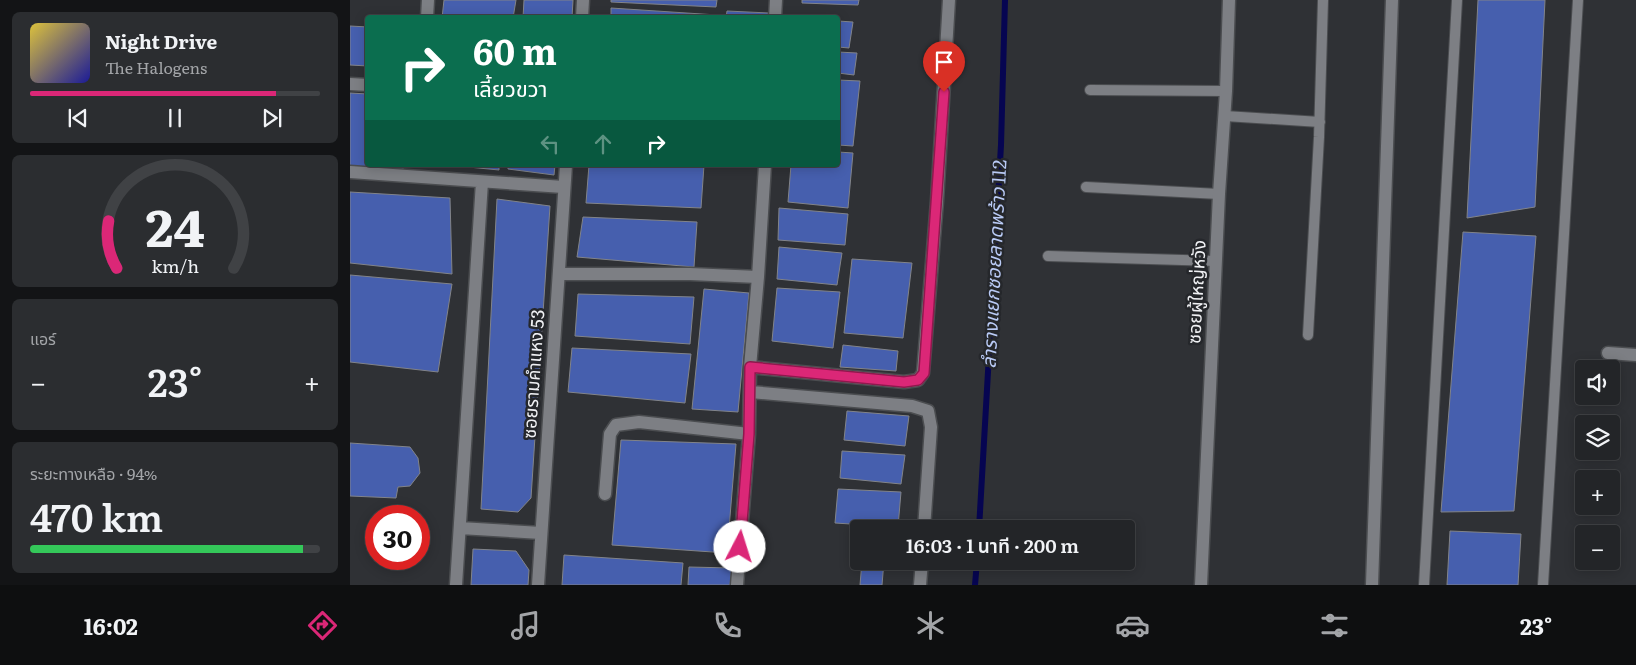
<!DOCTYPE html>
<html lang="th">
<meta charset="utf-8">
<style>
:root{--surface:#232528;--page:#2b2d30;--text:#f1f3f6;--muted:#a3a5a8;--line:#404245;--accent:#db2777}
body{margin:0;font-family:Literata,"Noto Sans Thai",serif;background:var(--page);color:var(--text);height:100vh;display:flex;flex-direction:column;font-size:19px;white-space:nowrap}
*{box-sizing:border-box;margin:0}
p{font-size:16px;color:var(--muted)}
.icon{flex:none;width:28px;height:28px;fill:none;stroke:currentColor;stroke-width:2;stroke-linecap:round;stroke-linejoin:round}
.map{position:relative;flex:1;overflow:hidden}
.sheet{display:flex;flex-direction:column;gap:12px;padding:12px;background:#131416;width:350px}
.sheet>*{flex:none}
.hud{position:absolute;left:15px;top:15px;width:475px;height:152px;border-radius:5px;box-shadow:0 2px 12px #0003,0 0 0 1px var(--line);background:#0b6e4f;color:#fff;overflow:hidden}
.tools{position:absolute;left:1225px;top:360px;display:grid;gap:10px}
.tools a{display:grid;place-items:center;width:45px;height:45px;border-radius:5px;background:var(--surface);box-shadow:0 2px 12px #0003,0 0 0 1px var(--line);font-size:25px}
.speed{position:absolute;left:15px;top:505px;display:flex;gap:10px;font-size:25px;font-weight:700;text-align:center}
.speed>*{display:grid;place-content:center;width:65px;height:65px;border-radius:50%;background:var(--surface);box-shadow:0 2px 12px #0003,0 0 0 1px var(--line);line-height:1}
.speed .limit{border:8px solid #d22;background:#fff;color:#111}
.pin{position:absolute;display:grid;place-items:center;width:42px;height:42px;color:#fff;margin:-51px -21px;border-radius:50% 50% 50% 0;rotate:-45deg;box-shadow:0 0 5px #0007}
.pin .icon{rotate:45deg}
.me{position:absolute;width:55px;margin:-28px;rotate:5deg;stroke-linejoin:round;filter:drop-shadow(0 0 4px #0008)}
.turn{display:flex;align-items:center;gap:18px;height:105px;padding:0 25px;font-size:22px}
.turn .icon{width:65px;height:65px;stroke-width:2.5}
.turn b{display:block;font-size:35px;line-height:42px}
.lanes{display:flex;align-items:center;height:48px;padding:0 25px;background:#0003;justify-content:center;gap:25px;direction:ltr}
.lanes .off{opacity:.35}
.big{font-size:38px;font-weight:600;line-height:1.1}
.sheet .tile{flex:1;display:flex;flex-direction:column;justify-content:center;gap:8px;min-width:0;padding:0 18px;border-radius:8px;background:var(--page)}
.sheet .dial{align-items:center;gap:0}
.dial svg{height:130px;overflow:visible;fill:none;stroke:var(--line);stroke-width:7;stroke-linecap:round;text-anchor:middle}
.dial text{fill:var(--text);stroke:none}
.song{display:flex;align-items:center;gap:15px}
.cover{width:60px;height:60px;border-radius:8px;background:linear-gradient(135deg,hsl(50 70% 55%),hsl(240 70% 35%))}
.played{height:5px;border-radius:2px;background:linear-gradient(90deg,var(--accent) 85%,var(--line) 85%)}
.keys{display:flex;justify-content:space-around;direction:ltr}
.heat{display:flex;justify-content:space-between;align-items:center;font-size:28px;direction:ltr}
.charge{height:8px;border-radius:4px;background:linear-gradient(90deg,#34c759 94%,var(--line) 0)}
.trip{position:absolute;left:500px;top:520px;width:285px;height:50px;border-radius:5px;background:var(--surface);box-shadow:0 2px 12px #0003,0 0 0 1px var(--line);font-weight:600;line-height:50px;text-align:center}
.menu{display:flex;height:80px;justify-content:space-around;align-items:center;background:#0e0f10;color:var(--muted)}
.menu .icon{width:35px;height:35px}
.menu .active{color:var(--accent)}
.menu b{font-size:22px;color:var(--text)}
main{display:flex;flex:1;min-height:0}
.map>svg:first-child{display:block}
</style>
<main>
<section class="sheet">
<div class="tile">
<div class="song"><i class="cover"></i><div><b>Night Drive</b><p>The Halogens</p></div></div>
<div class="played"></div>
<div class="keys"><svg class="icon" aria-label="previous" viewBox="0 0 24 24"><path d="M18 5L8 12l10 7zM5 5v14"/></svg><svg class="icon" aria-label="pause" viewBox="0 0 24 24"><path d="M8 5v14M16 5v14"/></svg><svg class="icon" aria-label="next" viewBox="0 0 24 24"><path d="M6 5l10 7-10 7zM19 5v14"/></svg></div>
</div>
<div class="tile dial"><svg viewBox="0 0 100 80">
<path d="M14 69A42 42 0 1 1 86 69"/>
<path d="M14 69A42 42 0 0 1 9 40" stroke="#db2777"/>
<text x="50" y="56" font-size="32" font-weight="700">24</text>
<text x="50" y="72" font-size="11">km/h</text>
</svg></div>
<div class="tile"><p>แอร์</p>
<div class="heat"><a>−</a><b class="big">23°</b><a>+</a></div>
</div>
<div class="tile"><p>ระยะทางเหลือ · 94%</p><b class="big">470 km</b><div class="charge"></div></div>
</section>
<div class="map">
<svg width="1286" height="585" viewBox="0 0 1286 585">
<rect width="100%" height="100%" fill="#2f3135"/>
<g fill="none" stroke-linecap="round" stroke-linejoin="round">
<path stroke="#060551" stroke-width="6" d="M629,529l22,-384 4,-145
M625,585l2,-24"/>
</g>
<path fill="#465fae" stroke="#828489" d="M94,0h72l-3,18h-71z
M174,0h49l-1,18h-49z
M261,0h106l-1,7 -105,-5z
M452,0h57l-1,5 -56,-2z
M1128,0h67l-10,207 -68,11z
M261,8l106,7v3h-106z
M377,11l42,2 -1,5h-42z
M488,21l15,1 -4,26 -11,-1z
M0,26l18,1v39l-18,-1z
M488,52l19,1 -3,22 -16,-2z
M488,80l22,1 -7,65 -15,-1z
M0,93l18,1v71h35v7l-53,-4z
M488,152l15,1 -5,55 -60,-6 3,-37h47z
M98,165h51v5z
M158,165h47l-1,10 -46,-6z
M239,165h115l-3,43 -115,-5z
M0,192l100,6 2,76 -102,-11z
M147,199l53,7 -19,292 -13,14 -37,-3z
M429,208l69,6 -3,31 -67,-5z
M233,217l114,5 -3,45 -117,-10z
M1113,232l73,4 -22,275 -73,1z
M429,247l63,6 -5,32 -60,-6z
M502,259l60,4 -9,75 -59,-5z
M0,275l102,9 -14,88 -88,-10z
M427,288l63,4 -7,56 -61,-7z
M354,289l45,4 -11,119 -46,-3z
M228,294l116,3 -4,47 -115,-8z
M493,345l55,6 -2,20 -56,-4z
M222,348l119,6 -6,49 -117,-11z
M497,411l62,5 -4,30 -61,-6z
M271,440l115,4 -9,109 -115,-8z
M0,443l60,4 8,11 2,15 -10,13 -12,1 -2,11 -46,-2z
M492,451l63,4 -4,29 -61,-6z
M488,489l63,3 -3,35 -63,-4z
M1100,531l71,3 -3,51h-71z
M123,549l43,2 13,19 -1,15h-57z
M214,555l119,8 -2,22h-119z
M512,561h22l-2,24h-22z
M339,567l43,1 -2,17h-42z"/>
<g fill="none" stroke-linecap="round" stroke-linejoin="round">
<g stroke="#4b4d50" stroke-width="12">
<path id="lane" d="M740,90l136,1
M875,116l95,6
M736,187l133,7
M698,256l168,5
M958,335l11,-198 4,-137
M1074,585l33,-585
M1193,585l35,-585"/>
</g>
<g stroke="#4b4d50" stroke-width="15">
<path id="street" d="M77,18l1,-18
M232,18l1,-18
M425,18l1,-18
M0,84l18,1
M0,172l213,15
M209,274h131l68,3
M1258,353l28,2
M400,367l154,15 14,-2 5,-7 14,-172 12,-201
M401,392l161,14 16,5 3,16 -7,102
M255,494l5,-60 6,-9 23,-3 110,12
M110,528l81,5
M106,585l26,-403
M188,585l28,-420
M387,585l12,-151 1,-67 8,-90 7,-112
M570,585l2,-24
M851,585l18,-391 7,-103 3,-91
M1022,585l20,-585"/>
</g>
<use href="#lane" stroke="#7d7f84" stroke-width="10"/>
<use href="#street" stroke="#7d7f84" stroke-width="12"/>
</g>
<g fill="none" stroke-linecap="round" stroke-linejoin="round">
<g stroke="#8e194d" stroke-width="12">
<path id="route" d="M390,547l9,-113 1,-67 154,15 14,-2 6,-7 20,-281"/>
</g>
<use href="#route" stroke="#db2777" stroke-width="9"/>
</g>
<g text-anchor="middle" stroke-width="5" stroke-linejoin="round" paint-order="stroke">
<g font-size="18" fill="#f0f1f4" stroke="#25272b">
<text transform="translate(847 292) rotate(-87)" y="6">ซอยผู้ใหญ่หวัง</text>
<text transform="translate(184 374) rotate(-86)" y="6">ซอยรามคำแหง 53</text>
</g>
<g font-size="19" font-style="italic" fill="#b9caf5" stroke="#25272b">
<text transform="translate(644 264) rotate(-87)" y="7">ลำรางแยกซอยลาดพร้าว 112</text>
</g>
</g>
</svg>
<div class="tools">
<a><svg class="icon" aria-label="sound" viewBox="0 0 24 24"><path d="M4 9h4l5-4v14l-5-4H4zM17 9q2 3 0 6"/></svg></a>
<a><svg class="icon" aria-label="layers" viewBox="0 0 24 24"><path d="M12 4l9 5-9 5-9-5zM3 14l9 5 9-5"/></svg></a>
<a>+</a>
<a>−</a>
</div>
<div class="speed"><div class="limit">30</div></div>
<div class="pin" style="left:594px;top:92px;background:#d93025"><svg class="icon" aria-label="arrive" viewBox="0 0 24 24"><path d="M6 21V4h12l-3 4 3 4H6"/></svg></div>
<svg class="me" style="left:390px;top:547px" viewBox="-20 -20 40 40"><circle r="19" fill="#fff"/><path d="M0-13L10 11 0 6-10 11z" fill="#db2777"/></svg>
<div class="trip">16:03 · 1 นาที · 200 m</div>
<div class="hud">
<div class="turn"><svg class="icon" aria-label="right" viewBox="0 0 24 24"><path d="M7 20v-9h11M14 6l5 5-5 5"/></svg><div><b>60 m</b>เลี้ยวขวา</div></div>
<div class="lanes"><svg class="icon off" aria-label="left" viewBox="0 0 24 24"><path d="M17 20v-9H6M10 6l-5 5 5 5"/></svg><svg class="icon off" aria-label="ahead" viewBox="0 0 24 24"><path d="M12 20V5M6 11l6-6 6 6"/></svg><svg class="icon" aria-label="right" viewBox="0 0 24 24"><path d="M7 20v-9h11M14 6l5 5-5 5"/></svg></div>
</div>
</div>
</main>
<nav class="menu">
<b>16:02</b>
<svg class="icon active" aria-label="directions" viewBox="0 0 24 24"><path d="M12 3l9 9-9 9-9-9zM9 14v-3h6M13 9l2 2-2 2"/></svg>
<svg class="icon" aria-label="music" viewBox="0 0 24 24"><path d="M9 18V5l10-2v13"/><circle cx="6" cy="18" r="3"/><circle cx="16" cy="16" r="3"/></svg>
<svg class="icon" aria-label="phone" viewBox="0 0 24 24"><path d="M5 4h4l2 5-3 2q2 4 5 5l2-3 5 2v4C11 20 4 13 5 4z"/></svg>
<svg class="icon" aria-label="climate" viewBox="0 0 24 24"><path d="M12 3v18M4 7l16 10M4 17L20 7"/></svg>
<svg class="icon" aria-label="car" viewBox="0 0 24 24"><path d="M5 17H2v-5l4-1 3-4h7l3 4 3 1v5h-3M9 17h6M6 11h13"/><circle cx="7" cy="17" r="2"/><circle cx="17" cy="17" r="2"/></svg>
<svg class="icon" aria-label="filters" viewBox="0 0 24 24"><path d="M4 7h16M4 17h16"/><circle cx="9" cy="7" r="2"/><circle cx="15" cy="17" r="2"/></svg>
<b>23°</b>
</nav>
